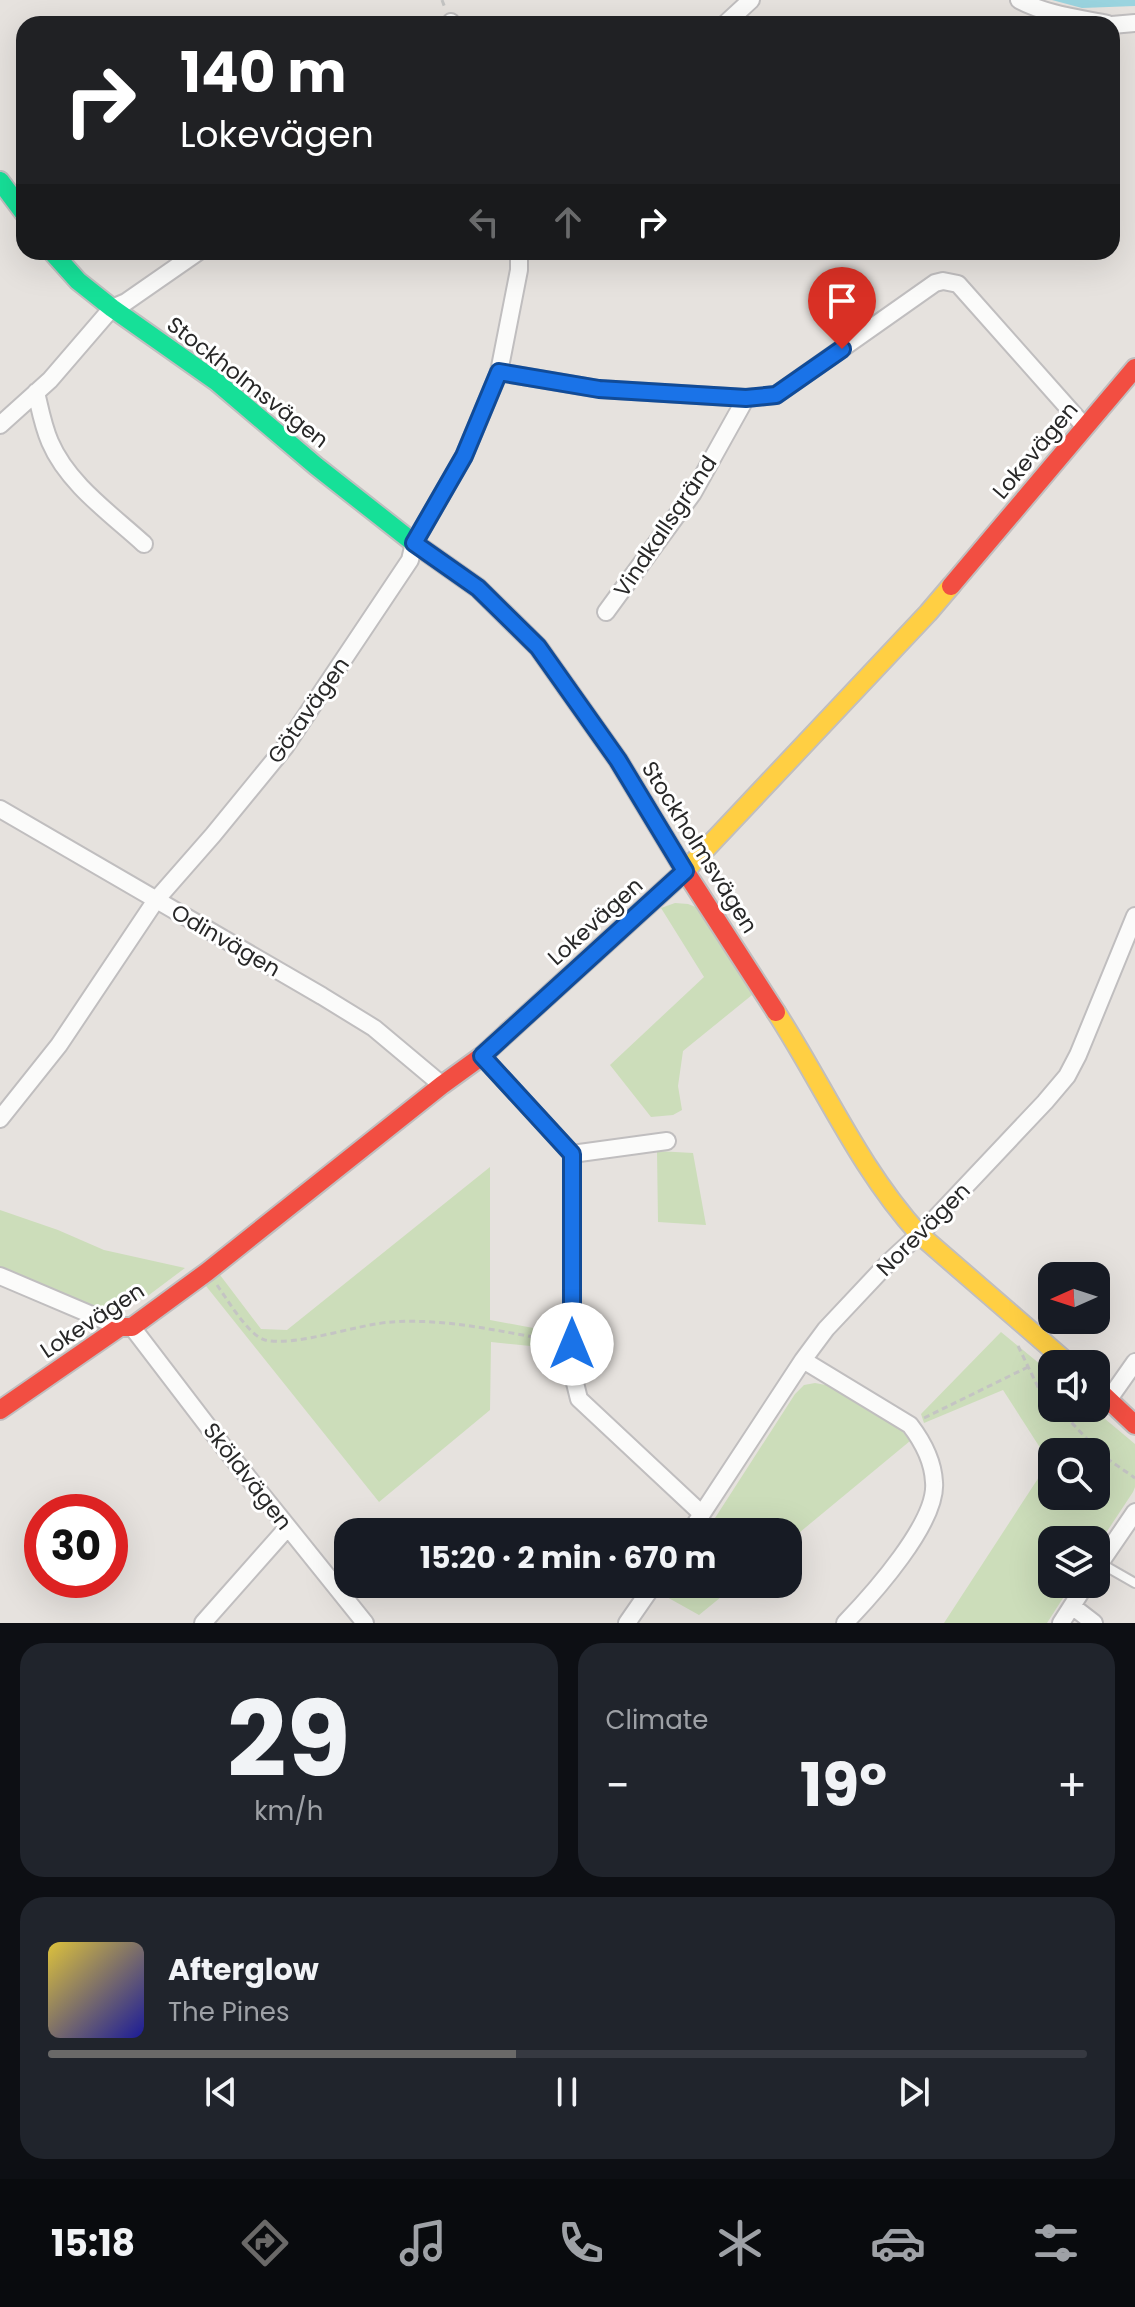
<!DOCTYPE html>
<meta charset="utf-8">
<style>
:root{--surface:#171b24;--page:#20242c;--text:#f1f3f6;--muted:#9ea1a6;--line:#363941;--accent:#6a6968}
body{margin:0;font-family:Poppins,sans-serif;background:var(--page);color:var(--text);height:100vh;display:flex;flex-direction:column;font-size:30px;white-space:nowrap}
*{box-sizing:border-box;margin:0}
p{font-size:26px;color:var(--muted)}
.icon{flex:none;width:44px;height:44px;fill:none;stroke:currentColor;stroke-width:2;stroke-linecap:round;stroke-linejoin:round}
.map{position:relative;height:1623px;overflow:hidden}
.details{display:flex;flex-direction:column;gap:20px;padding:20px;background:#0d0f14;flex:1}
.details>*{flex:none}
.top-card{position:absolute;left:16px;top:16px;width:1104px;height:244px;border-radius:24px;box-shadow:0 8px 32px #0002;background:#202124;color:#fff;overflow:hidden}
.needle{width:52px;rotate:267deg}
.controls{position:absolute;left:1038px;top:1262px;display:grid;gap:16px}
.controls a{display:grid;place-items:center;width:72px;height:72px;border-radius:16px;background:var(--surface);box-shadow:0 8px 32px #0002;font-size:40px}
.speed{position:absolute;left:24px;top:1494px;display:flex;gap:16px;font-size:40px;font-weight:700;text-align:center}
.speed>*{display:grid;place-content:center;width:104px;height:104px;border-radius:50%;background:var(--surface);box-shadow:0 8px 32px #0002;line-height:1}
.speed .limit{border:12px solid #d22;background:#fff;color:#111}
.pin{position:absolute;display:grid;place-items:center;width:68px;height:68px;color:#fff;margin:-82px -34px;border-radius:50% 50% 50% 0;rotate:-45deg;box-shadow:0 0 8px #0007}
.pin .icon{rotate:45deg}
.me{position:absolute;width:88px;margin:-44px;rotate:0deg;stroke-linejoin:round;filter:drop-shadow(0 0 6px #0008)}
.turn{display:flex;align-items:center;gap:28px;height:168px;padding:0 32px;font-size:36px}
.turn .icon{width:104px;height:104px;stroke-width:2.5}
.turn b{display:block;font-size:56px;line-height:68px}
.lanes{display:flex;align-items:center;height:76px;padding:0 32px;background:#0003;justify-content:center;gap:40px;direction:ltr}
.lanes .off{opacity:.35}
.big{font-size:60px;font-weight:700;line-height:1.1}
.details .card{flex:1;display:flex;flex-direction:column;justify-content:center;gap:12px;min-width:0;padding:0 28px;border-radius:24px;background:var(--page)}
.details .dial{align-items:center;gap:0}
.dial b{font-size:104px;line-height:1}
.song{display:flex;align-items:center;gap:24px}
.cover{width:96px;height:96px;border-radius:12px;background:linear-gradient(135deg,hsl(50 70% 55%),hsl(240 70% 35%))}
.played{height:8px;border-radius:4px;background:linear-gradient(90deg,var(--accent) 45%,var(--line) 45%)}
.keys{display:flex;justify-content:space-around;direction:ltr}
.heat{display:flex;justify-content:space-between;align-items:center;font-size:44px;direction:ltr}
.details .tiles{flex:1;display:grid;gap:20px;grid-template-columns:1fr 1fr}
.card:last-child{grid-column:span 2}
.trip{position:absolute;left:334px;top:1518px;width:468px;height:80px;border-radius:24px;background:var(--surface);box-shadow:0 8px 32px #0002;font-weight:700;line-height:80px;text-align:center}
.dock{display:flex;height:128px;justify-content:space-around;align-items:center;background:#090b0e;color:var(--muted)}
.dock .icon{width:56px;height:56px}
.dock .current{color:var(--accent)}
.dock b{font-size:36px;color:var(--text)}
.map>svg:first-child{display:block}
</style>
<div class="map">
<svg width="1135" height="1623" viewBox="0 0 1135 1623">
<rect width="100%" height="100%" fill="#e6e2de"/>
<path fill="#ccddba" fill-rule="evenodd" d="M675,903l13,1 13,5 51,86 -69,56 -5,35 4,24 -9,5 -22,2 -41,-52 94,-88 -43,-69z
M657,1151l36,2 13,72 -48,-3z
M490,1167v153l70,13 1,16 -70,-7 -1,68 -111,92 -173,-216 11,-15 44,58 26,1z
M0,1210l58,20 46,20 81,18 -40,30 -37,12 -22,-6 -86,-34z
M1001,1332l51,42v34h40l43,36v43l-2,5 -37,56v-8h-44v44h20l-25,39h-103l95,-146 7,-20 -43,-67 -79,33 -3,-9zM1096,1452v44h-44v-44z
M815,1383l16,3 67,40 12,15 -122,101v-10h-82l89,-138 9,-9z
M672,1584h65l-38,31 -34,-19z"/>
<path fill="#9ad4df" d="M1052,0h83v6l-53,2z"/>
<g fill="none" stroke-linecap="round" stroke-linejoin="round">
<g stroke="#c0bebf" stroke-width="12">
<path id="lane" d="M1100,1563l35,20"/>
</g>
<g stroke="#c0bebf" stroke-width="20">
<path id="street" d="M1019,0c26,14 59,18 89,24
M451,22l1,2
M725,24l26,-24
M1112,25l23,-2
M499,372l100,17 147,9 30,-3 159,-112 8,-2 15,3 127,143
M36,392c4,17 7,34 14,50 18,42 60,71 94,102
M0,425l50,-45 62,-72 14,-6 72,-50
M606,612l87,-119 53,-95
M0,809l322,187 52,32 68,57
M482,1056l90,98v217l7,28 123,115
M0,1119l59,-74 97,-145 57,-65 72,-88 125,-187 4,-17 50,-87 35,-84 20,-102v-18
M572,1154l95,-13
M0,1276l120,51
M132,1327l94,123 139,173
M803,1360l107,65c13,17 23,36 24,57 4,40 -62,113 -89,141
M1109,1399l26,-37
M690,1532l113,-172 23,-31 63,-67 38,-35 118,-125 22,-26 11,-21 57,-139
M1096,1569l39,-57
M1072,1606l22,17
M203,1623l85,-96
M627,1623l27,-39
M1061,1623l25,-39"/>
</g>
<g stroke="#c0bebf" stroke-width="22">
<path id="fast" d="M0,181l24,32
M52,252l26,29 34,27 105,74 99,84 98,77 64,45 60,59 29,41"/>
</g>
<g stroke="#c0bebf" stroke-width="22">
<path id="slow" d="M776,1012c48,74 83,156 143,222l150,130
M508,1032l177,-161 243,-258 23,-27"/>
</g>
<g stroke="#c0bebf" stroke-width="22">
<path id="jam" d="M951,586l184,-218
M567,688l51,72 67,111 91,141
M1096,1388l39,37
M0,1410l120,-83h12l75,-55 235,-187 40,-29 26,-24"/>
</g>
<path stroke="#c4c4c3" stroke-width="3" stroke-dasharray="6 4" stroke-linecap="butt" d="M442,0l3,8
M217,1285c10,14 32,51 48,55 32,7 92,-16 127,-18 55,-4 110,10 164,19
M1018,1346l20,41 14,15
M1058,1408l44,47 33,23
M924,1418l104,-51"/>
<use href="#lane" stroke="#fbfbfa" stroke-width="8"/>
<use href="#street" stroke="#fbfbfa" stroke-width="16"/>
<use href="#fast" stroke="#16e098" stroke-width="18"/>
<use href="#slow" stroke="#ffcf43" stroke-width="18"/>
<use href="#jam" stroke="#f24e42" stroke-width="18"/>
</g>
<g fill="none" stroke-linecap="round" stroke-linejoin="round">
<g stroke="#114b97" stroke-width="20">
<path id="route" d="M572,1344v-190l-90,-98 203,-185 -67,-111 -80,-113 -60,-59 -64,-45 50,-87 35,-84 100,17 147,9 30,-3 66,-46"/>
</g>
<use href="#route" stroke="#1a73e8" stroke-width="14"/>
</g>
<g text-anchor="middle" stroke-width="6" stroke-linejoin="round" paint-order="stroke">
<g font-size="22" fill="#282828" stroke="#fff">
<text transform="translate(248 382) rotate(38)" y="8">Stockholmsvägen</text>
<text transform="translate(1035 450) rotate(-50)" y="8">Lokevägen</text>
<text transform="translate(665 526) rotate(-56)" y="8">Vindkallsgränd</text>
<text transform="translate(308 710) rotate(-55)" y="8">Götavägen</text>
<text transform="translate(700 847) rotate(58)" y="8">Stockholmsvägen</text>
<text transform="translate(595 921) rotate(-42)" y="8">Lokevägen</text>
<text transform="translate(226 940) rotate(30)" y="8">Odinvägen</text>
<text transform="translate(923 1229) rotate(-45)" y="8">Norevägen</text>
<text transform="translate(92 1320) rotate(-33)" y="8">Lokevägen</text>
<text transform="translate(248 1476) rotate(52)" y="8">Sköldvägen</text>
</g>
</g>
</svg>
<div class="controls">
<a><svg class="needle" viewBox="-14 -14 28 28"><path d="M0-13l5 13h-10z" fill="#e53935"/><path d="M0 13l5-13h-10z" fill="#9ea1a6"/></svg></a>
<a><svg class="icon" aria-label="sound" viewBox="0 0 24 24"><path d="M4 9h4l5-4v14l-5-4H4zM17 9q2 3 0 6"/></svg></a>
<a><svg class="icon" aria-label="search" viewBox="0 0 24 24"><circle cx="10" cy="10" r="6"/><path d="M15 15l6 6"/></svg></a>
<a><svg class="icon" aria-label="layers" viewBox="0 0 24 24"><path d="M12 4l9 5-9 5-9-5zM3 14l9 5 9-5"/></svg></a>
</div>
<div class="speed"><div class="limit">30</div></div>
<div class="pin" style="left:842px;top:349px;background:#d93025"><svg class="icon" aria-label="arrive" viewBox="0 0 24 24"><path d="M6 21V4h12l-3 4 3 4H6"/></svg></div>
<svg class="me" style="left:572px;top:1344px" viewBox="-20 -20 40 40"><circle r="19" fill="#fff"/><path d="M0-13L10 11 0 6-10 11z" fill="#1a73e8"/></svg>
<div class="trip">15:20 · 2 min · 670 m</div>
<div class="top-card">
<div class="turn"><svg class="icon" aria-label="right" viewBox="0 0 24 24"><path d="M7 20v-9h11M14 6l5 5-5 5"/></svg><div><b>140 m</b>Lokevägen</div></div>
<div class="lanes"><svg class="icon off" aria-label="left" viewBox="0 0 24 24"><path d="M17 20v-9H6M10 6l-5 5 5 5"/></svg><svg class="icon off" aria-label="ahead" viewBox="0 0 24 24"><path d="M12 20V5M6 11l6-6 6 6"/></svg><svg class="icon" aria-label="right" viewBox="0 0 24 24"><path d="M7 20v-9h11M14 6l5 5-5 5"/></svg></div>
</div>
</div>
<section class="details">
<div class="tiles">
<div class="card dial"><b>29</b><p>km/h</p></div>
<div class="card"><p>Climate</p>
<div class="heat"><a>−</a><b class="big">19°</b><a>+</a></div>
</div>
<div class="card">
<div class="song"><i class="cover"></i><div><b>Afterglow</b><p>The Pines</p></div></div>
<div class="played"></div>
<div class="keys"><svg class="icon" aria-label="previous" viewBox="0 0 24 24"><path d="M18 5L8 12l10 7zM5 5v14"/></svg><svg class="icon" aria-label="pause" viewBox="0 0 24 24"><path d="M8 5v14M16 5v14"/></svg><svg class="icon" aria-label="next" viewBox="0 0 24 24"><path d="M6 5l10 7-10 7zM19 5v14"/></svg></div>
</div>
</div>
</section>
<nav class="dock">
<b>15:18</b>
<svg class="icon current" aria-label="directions" viewBox="0 0 24 24"><path d="M12 3l9 9-9 9-9-9zM9 14v-3h6M13 9l2 2-2 2"/></svg>
<svg class="icon" aria-label="music" viewBox="0 0 24 24"><path d="M9 18V5l10-2v13"/><circle cx="6" cy="18" r="3"/><circle cx="16" cy="16" r="3"/></svg>
<svg class="icon" aria-label="phone" viewBox="0 0 24 24"><path d="M5 4h4l2 5-3 2q2 4 5 5l2-3 5 2v4C11 20 4 13 5 4z"/></svg>
<svg class="icon" aria-label="climate" viewBox="0 0 24 24"><path d="M12 3v18M4 7l16 10M4 17L20 7"/></svg>
<svg class="icon" aria-label="car" viewBox="0 0 24 24"><path d="M5 17H2v-5l4-1 3-4h7l3 4 3 1v5h-3M9 17h6M6 11h13"/><circle cx="7" cy="17" r="2"/><circle cx="17" cy="17" r="2"/></svg>
<svg class="icon" aria-label="filters" viewBox="0 0 24 24"><path d="M4 7h16M4 17h16"/><circle cx="9" cy="7" r="2"/><circle cx="15" cy="17" r="2"/></svg>
</nav>
